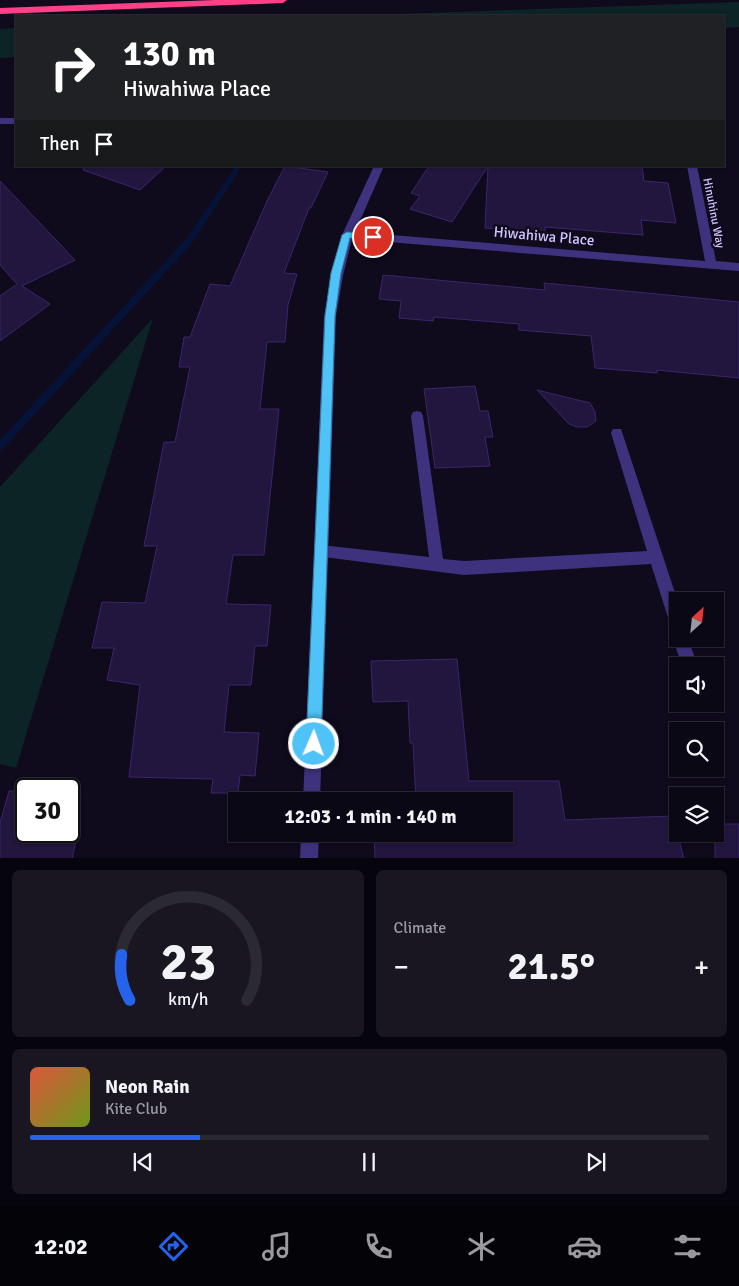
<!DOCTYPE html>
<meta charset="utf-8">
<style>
:root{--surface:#0b0815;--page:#191622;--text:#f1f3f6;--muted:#9a9aa0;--line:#2b2934;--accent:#2563eb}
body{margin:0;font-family:Signika,sans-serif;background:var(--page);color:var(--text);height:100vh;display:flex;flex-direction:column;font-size:19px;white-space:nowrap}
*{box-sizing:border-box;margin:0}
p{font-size:16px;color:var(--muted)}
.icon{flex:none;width:28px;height:28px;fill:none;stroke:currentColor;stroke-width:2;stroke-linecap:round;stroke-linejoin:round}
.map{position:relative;height:858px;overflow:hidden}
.panel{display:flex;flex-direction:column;gap:12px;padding:12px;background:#06040c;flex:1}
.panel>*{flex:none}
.guide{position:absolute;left:15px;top:15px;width:710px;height:152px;border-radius:0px;box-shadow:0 1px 4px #0004,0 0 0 1px var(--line);background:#202124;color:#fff;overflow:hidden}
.needle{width:32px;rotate:27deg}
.tools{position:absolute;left:669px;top:592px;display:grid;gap:10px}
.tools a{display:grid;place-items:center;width:55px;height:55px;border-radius:0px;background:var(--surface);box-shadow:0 1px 4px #0004,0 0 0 1px var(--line);font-size:25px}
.speed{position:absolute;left:15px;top:778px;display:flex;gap:10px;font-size:25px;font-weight:700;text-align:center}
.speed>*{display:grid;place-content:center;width:65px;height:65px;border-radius:50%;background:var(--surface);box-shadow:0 1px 4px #0004,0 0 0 1px var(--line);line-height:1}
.speed .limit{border:2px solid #111;border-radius:8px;background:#fff;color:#111}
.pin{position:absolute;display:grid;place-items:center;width:42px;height:42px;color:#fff;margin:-21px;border:2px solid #fff;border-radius:50%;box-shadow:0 1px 5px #0007}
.me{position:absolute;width:55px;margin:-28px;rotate:2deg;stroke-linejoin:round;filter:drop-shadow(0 0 4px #0008)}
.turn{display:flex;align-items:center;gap:18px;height:105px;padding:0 25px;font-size:22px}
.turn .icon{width:65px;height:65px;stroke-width:2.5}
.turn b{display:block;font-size:35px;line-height:42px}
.then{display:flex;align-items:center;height:48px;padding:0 25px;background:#0003;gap:10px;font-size:19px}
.big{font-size:38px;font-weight:800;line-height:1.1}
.panel .widget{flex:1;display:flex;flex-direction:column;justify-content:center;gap:8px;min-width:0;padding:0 18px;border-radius:8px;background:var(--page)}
.panel .dial{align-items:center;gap:0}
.dial svg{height:130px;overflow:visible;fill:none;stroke:var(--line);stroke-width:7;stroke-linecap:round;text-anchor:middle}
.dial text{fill:var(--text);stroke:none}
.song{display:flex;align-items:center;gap:15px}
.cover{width:60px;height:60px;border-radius:8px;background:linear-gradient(135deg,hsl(10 70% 55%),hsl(80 70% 35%))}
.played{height:5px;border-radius:2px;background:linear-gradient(90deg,var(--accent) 25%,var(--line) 25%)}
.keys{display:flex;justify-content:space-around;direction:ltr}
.heat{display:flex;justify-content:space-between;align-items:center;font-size:28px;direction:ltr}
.panel .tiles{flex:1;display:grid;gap:12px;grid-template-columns:1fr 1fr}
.widget:last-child{grid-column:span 2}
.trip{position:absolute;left:228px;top:792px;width:285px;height:50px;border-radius:0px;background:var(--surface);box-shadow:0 1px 4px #0004,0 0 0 1px var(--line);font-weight:800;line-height:50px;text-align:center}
.tabs{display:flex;height:80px;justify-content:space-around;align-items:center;background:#040308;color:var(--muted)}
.tabs .icon{width:35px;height:35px}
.tabs .active{color:var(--accent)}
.tabs b{font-size:22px;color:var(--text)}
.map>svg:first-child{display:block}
</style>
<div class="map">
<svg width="739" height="859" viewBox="0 0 739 859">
<rect width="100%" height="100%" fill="#0f0a1c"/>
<path fill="#0d2426" d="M739,2v25l-15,1v-12h-384z
M16,28v29l-16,1v-29z
M153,318l-137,450 -16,-4v-277z"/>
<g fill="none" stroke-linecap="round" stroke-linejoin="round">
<path fill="#061339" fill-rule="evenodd" d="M236,166h6l-49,76 -190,207 -3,1v-10l187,-202z"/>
</g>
<path fill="#22153e" stroke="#3b266b" d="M84,166h82l-26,24 -57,-20z
M285,166l43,6 -17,36h-2l-25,65 13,1 -9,31 -3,37h-18l-7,67h19l-15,146h-31l-7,49 45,1 -4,41h-12l-4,39h-22l-5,47 35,1 -4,43 -15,-1 -2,18h-27l2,-14 -84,-2 11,-92 -33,-5 7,-32h-22l10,-46 43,1 12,-57h-13l20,-104h11l15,-75h-11l5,-30h6l20,-53 20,2 37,-85z
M429,166h59l-36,56 -42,-13 10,-13 -9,-3z
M488,166h154l2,15 24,2 8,40 -35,-3 2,15 -98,-8v10l-35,-3v-4l-25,-2z
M0,181l75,79 -53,26 28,18 -50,37v-45l17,-12 -17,-19z
M383,275l162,15 -1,-7 195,19v76l-82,-8v3l-62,-5 -4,-32 -72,-6v-6l-85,-7 -1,4 -34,-3 2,-17 -22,-2z
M475,386l5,25h8l5,26h-8l5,29 -55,2 -11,-79z
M537,390l53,13 5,9 1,9 -9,6h-10l-8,-3z
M457,659l12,122h90l6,39 108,-4 11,43h-309l-1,-25h130v-33h-88l-3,-58h-3l-2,-42 -35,1 -2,-41z
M9,791h17v40h43v-39l12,1 -7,29h6l-8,37h-72v-36z
M715,824h24v35h-24z"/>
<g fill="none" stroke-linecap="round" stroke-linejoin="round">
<path fill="#3e327e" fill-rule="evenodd" d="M417,411l4,1 2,4 20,143 21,2 183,-10 -36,-118 2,-4h8l57,173v37h10l10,27h-16l-9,-27 3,-5 -3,-2 -2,-5 -20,-63 -187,11 -148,-19 -2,-5 2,-5 5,-1 108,12 -18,-141 2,-4z"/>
<path fill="#3e327e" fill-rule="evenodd" d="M0,118h16v6h-16z
M374,166h10l-29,66 350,29 -18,-95h10l19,95 23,2v8l-387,-32 -9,37 -7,40 -16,485h-17l21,-485 18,-81z
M301,834h18l-1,25h-18z"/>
<path fill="#ff4086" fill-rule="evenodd" d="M215,0h72l-4,3 -283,11v-6z"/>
</g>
<path fill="#4fc3f7" stroke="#337fa1" d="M347,232l26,2 5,3 -5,3 -23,-2 -9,35 -6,43 -14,428 -2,5 -5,2 -6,-2 -2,-5 19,-428 6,-43 11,-38z"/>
<g text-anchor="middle" stroke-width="5" stroke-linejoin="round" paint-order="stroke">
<g font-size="12" fill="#d2c5ff" stroke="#0f0a1c">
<text transform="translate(714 213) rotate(79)" y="4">Hinuhinu Way</text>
</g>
<g font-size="15" fill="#d2c5ff" stroke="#0f0a1c">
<text transform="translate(544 236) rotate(5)" y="5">Hiwahiwa Place</text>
</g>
</g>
</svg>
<div class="tools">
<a><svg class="needle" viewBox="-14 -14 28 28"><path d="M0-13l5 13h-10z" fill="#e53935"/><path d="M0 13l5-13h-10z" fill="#9a9aa0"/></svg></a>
<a><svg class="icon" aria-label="sound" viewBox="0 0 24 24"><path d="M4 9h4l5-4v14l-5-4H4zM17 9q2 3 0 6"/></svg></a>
<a><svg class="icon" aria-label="search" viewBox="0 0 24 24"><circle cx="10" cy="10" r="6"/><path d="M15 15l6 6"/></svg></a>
<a><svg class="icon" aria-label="layers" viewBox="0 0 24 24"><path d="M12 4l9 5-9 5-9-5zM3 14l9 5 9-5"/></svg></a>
</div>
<div class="speed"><div class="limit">30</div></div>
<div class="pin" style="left:373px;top:237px;background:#d93025"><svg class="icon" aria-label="arrive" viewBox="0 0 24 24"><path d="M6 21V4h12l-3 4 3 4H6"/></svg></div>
<svg class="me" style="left:314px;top:744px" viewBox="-20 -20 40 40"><circle r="17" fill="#4fc3f7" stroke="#fff" stroke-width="3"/><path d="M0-11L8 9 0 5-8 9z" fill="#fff"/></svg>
<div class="trip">12:03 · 1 min · 140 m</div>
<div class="guide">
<div class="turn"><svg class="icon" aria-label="right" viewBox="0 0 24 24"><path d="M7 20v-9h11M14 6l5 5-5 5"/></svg><div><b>130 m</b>Hiwahiwa Place</div></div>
<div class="then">Then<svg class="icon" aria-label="arrive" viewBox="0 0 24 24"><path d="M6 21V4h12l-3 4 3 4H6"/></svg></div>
</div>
</div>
<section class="panel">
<div class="tiles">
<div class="widget dial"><svg viewBox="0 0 100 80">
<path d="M14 69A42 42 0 1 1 86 69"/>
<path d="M14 69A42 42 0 0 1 9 41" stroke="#2563eb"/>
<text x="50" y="56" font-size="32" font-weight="700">23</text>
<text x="50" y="72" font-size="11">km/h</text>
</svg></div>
<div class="widget"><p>Climate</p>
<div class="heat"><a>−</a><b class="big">21.5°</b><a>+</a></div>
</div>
<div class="widget">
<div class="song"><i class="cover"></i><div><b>Neon Rain</b><p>Kite Club</p></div></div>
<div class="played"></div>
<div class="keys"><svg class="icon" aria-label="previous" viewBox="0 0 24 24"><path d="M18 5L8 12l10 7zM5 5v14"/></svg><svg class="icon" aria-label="pause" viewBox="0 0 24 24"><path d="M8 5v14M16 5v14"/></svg><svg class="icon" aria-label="next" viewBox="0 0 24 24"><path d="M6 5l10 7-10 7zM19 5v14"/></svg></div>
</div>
</div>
</section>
<nav class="tabs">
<b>12:02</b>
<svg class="icon active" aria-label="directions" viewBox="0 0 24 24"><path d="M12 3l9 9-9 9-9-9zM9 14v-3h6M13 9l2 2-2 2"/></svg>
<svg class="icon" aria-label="music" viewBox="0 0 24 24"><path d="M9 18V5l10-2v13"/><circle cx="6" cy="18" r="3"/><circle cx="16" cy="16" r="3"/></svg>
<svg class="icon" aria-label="phone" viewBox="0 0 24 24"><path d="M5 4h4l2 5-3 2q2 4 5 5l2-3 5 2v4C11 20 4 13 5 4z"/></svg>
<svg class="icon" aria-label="climate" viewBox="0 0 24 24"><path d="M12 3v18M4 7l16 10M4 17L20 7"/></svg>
<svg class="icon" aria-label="car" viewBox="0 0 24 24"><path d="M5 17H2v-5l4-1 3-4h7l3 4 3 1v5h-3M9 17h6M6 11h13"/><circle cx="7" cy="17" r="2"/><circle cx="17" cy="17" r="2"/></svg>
<svg class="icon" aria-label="filters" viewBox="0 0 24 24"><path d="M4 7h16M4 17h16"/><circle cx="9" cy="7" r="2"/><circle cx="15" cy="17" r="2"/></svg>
</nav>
